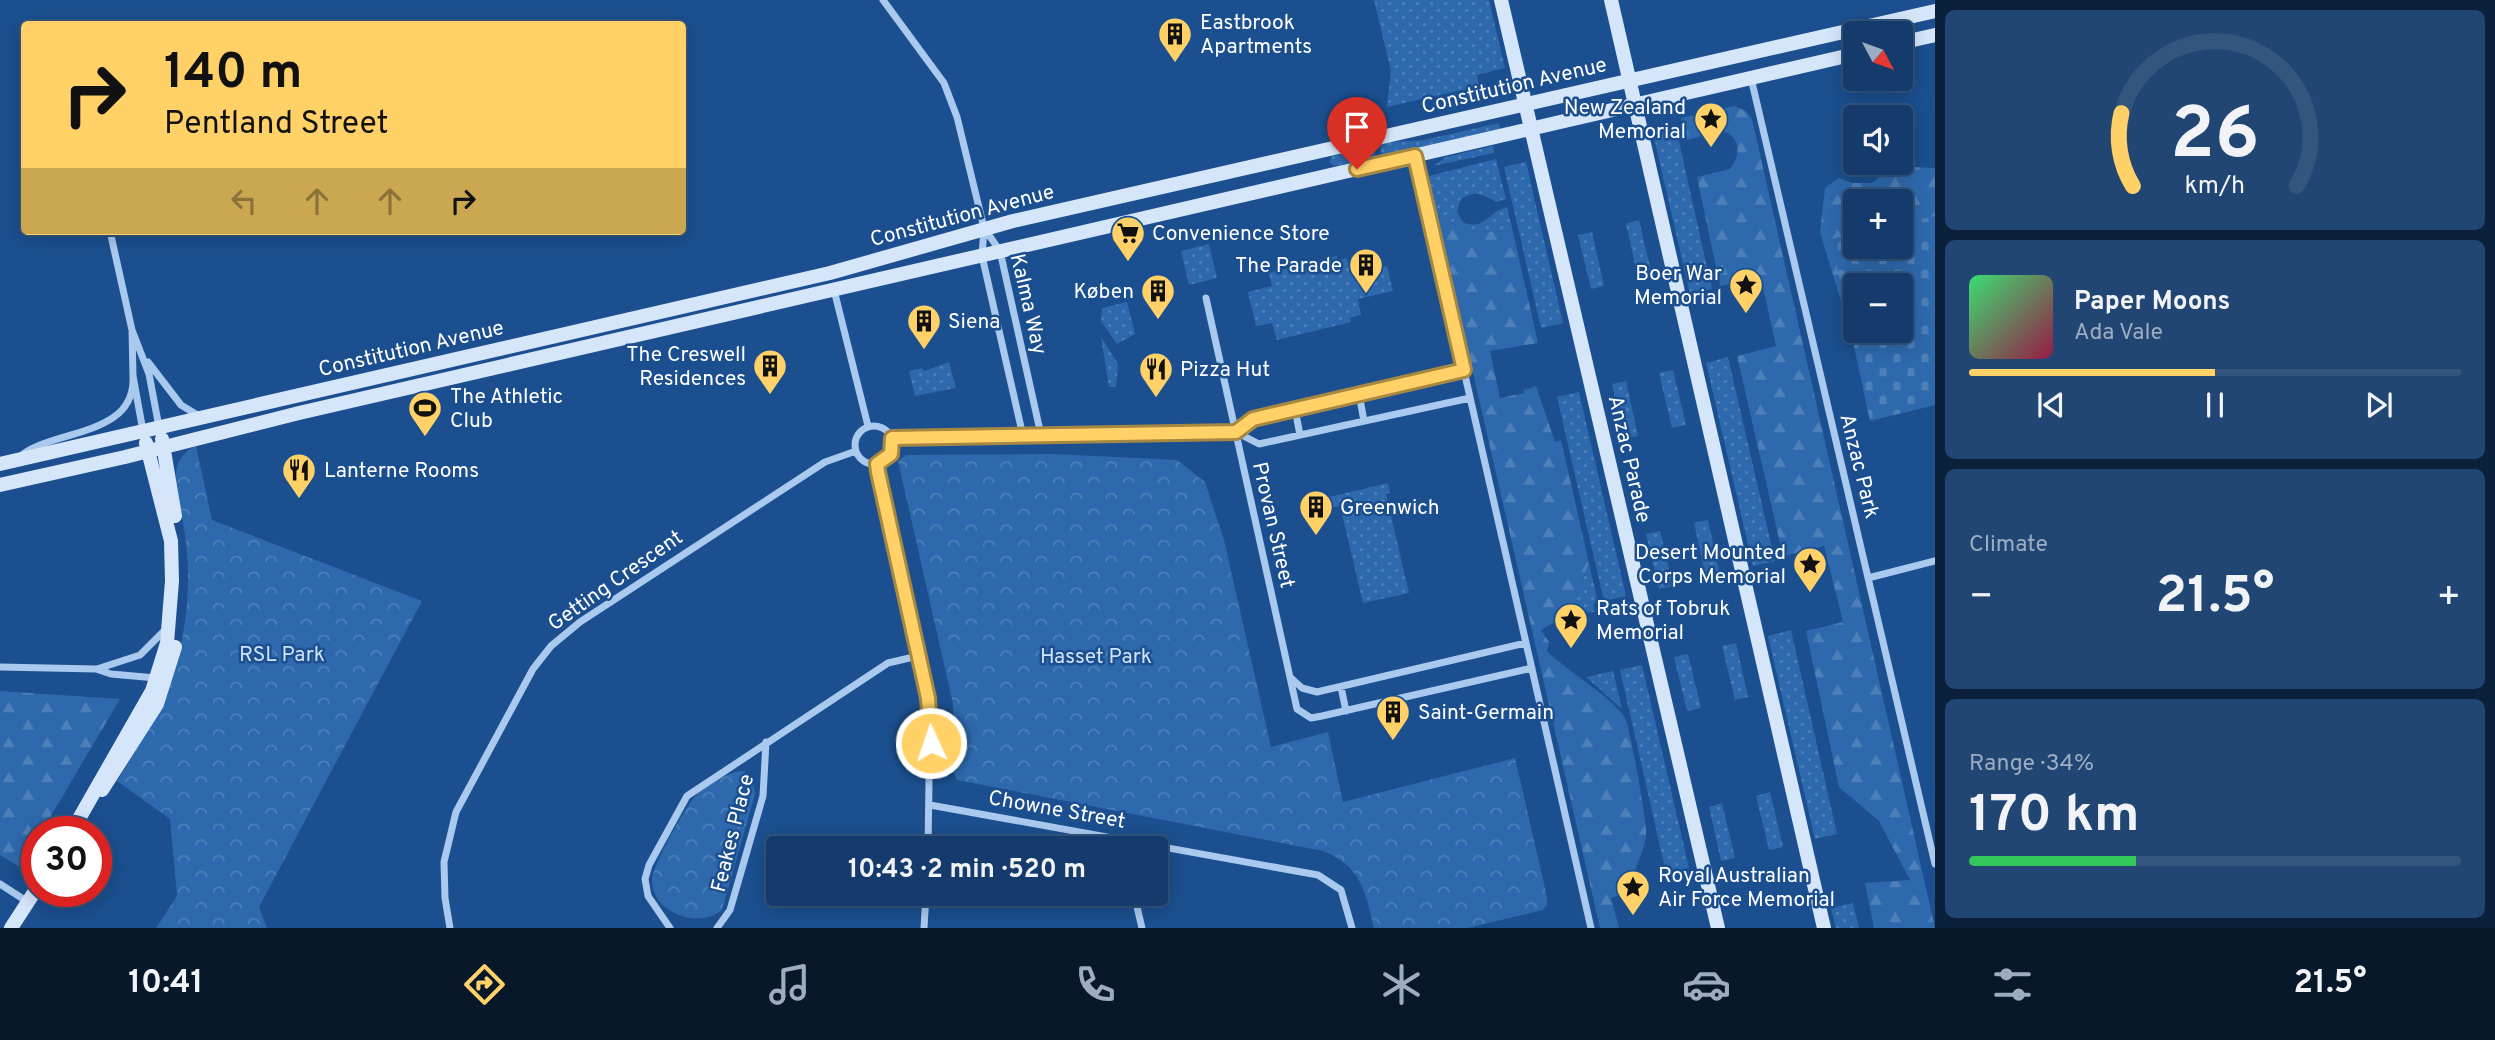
<!DOCTYPE html>
<meta charset="utf-8">
<style>
:root{--surface:#143b6b;--page:#214673;--text:#f1f3f6;--muted:#9dadc1;--line:#33557e;--accent:#ffd166}
body{margin:0;font-family:Overpass,sans-serif;background:var(--page);color:var(--text);height:100vh;display:flex;flex-direction:column;font-size:26px;white-space:nowrap}
*{box-sizing:border-box;margin:0}
p{font-size:23px;color:var(--muted)}
.icon{flex:none;width:38px;height:38px;fill:none;stroke:currentColor;stroke-width:2;stroke-linecap:round;stroke-linejoin:round}
.map{position:relative;flex:1;overflow:hidden}
.details{display:flex;flex-direction:column;gap:10px;padding:10px;background:#0b203b;width:560px}
.details>*{flex:none}
.top-card{position:absolute;left:21px;top:21px;width:665px;height:214px;border-radius:7px;box-shadow:0 4px 18px #0003,0 0 0 2px var(--line);background:#ffd166;color:#111;overflow:hidden}
.needle{width:46px;rotate:131deg}
.fabs{position:absolute;left:1843px;top:21px;display:grid;gap:14px}
.fabs a{display:grid;place-items:center;width:70px;height:70px;border-radius:7px;background:var(--surface);box-shadow:0 4px 18px #0003,0 0 0 2px var(--line);font-size:35px}
.speed{position:absolute;left:21px;top:816px;display:flex;gap:14px;font-size:35px;font-weight:700;text-align:center}
.speed>*{display:grid;place-content:center;width:91px;height:91px;border-radius:50%;background:var(--surface);box-shadow:0 4px 18px #0003,0 0 0 2px var(--line);line-height:1}
.speed .limit{border:10px solid #d22;background:#fff;color:#111}
.pin{position:absolute;display:grid;place-items:center;width:60px;height:60px;color:#fff;margin:-72px -30px;border-radius:50% 50% 50% 0;rotate:-45deg;box-shadow:0 0 7px #0007}
.pin .icon{rotate:45deg}
.me{position:absolute;width:77px;margin:-38px;rotate:357deg;stroke-linejoin:round;filter:drop-shadow(0 0 5px #0008)}
.turn{display:flex;align-items:center;gap:24px;height:147px;padding:0 28px;font-size:32px}
.turn .icon{width:91px;height:91px;stroke-width:2.5}
.turn b{display:block;font-size:49px;line-height:60px}
.lanes{display:flex;align-items:center;height:66px;padding:0 28px;background:#0003;justify-content:center;gap:35px;direction:ltr}
.lanes .off{opacity:.35}
.big{font-size:52px;font-weight:700;line-height:1.1}
.details .tile{flex:1;display:flex;flex-direction:column;justify-content:center;gap:10px;min-width:0;padding:0 24px;border-radius:10px;background:var(--page)}
.details .dial{align-items:center;gap:0}
.dial svg{height:182px;overflow:visible;fill:none;stroke:var(--line);stroke-width:7;stroke-linecap:round;text-anchor:middle}
.dial text{fill:var(--text);stroke:none}
.song{display:flex;align-items:center;gap:21px}
.cover{width:84px;height:84px;border-radius:10px;background:linear-gradient(135deg,hsl(140 70% 55%),hsl(340 70% 35%))}
.played{height:7px;border-radius:4px;background:linear-gradient(90deg,var(--accent) 50%,var(--line) 50%)}
.keys{display:flex;justify-content:space-around;direction:ltr}
.heat{display:flex;justify-content:space-between;align-items:center;font-size:38px;direction:ltr}
.charge{height:10px;border-radius:5px;background:linear-gradient(90deg,#34c759 34%,var(--line) 0)}
.trip{position:absolute;left:766px;top:836px;width:402px;height:70px;border-radius:7px;background:var(--surface);box-shadow:0 4px 18px #0003,0 0 0 2px var(--line);font-weight:700;line-height:70px;text-align:center}
.menu{display:flex;height:112px;justify-content:space-around;align-items:center;background:#08182b;color:var(--muted)}
.menu .icon{width:49px;height:49px}
.menu .on{color:var(--accent)}
.menu b{font-size:32px;color:var(--text)}
main{display:flex;flex:1;min-height:0}
.map>svg:first-child{display:block}
</style>
<main>
<div class="map">
<svg width="1935" height="928" viewBox="0 0 1935 928">
<defs>
<pattern id="grass-dots" width="8" height="8" patternUnits="userSpaceOnUse" patternTransform="scale(1.75)"><rect width="8" height="8" fill="#2e69ad"/><path d="M2 2h.1M6 6h.1" fill="none" stroke="#4d80b9" stroke-width="1.8" stroke-linecap="round"/></pattern>
<pattern id="forest-firs" width="22" height="20" patternUnits="userSpaceOnUse" patternTransform="scale(1.75)"><rect width="22" height="20" fill="#2e69ad"/><path d="M5 1l3.5 6h-7zM16 11l3.5 6h-7z" fill="#4d80b9"/></pattern>
<pattern id="cemetery-stones" width="16" height="16" patternUnits="userSpaceOnUse" patternTransform="scale(1.75)"><rect width="16" height="16" fill="#2e69ad"/><path d="M2 7V4a2 2 0 0 1 4 0v3zM10 15v-3a2 2 0 0 1 4 0v3z" fill="#4d80b9"/></pattern>
<pattern id="park-crowns" width="20" height="18" patternUnits="userSpaceOnUse" patternTransform="scale(1.75)"><rect width="20" height="18" fill="#2e69ad"/><path d="M2 6a3 3 0 1 1 6 0M12 15a3 3 0 1 1 6 0" fill="none" stroke="#4d80b9"/></pattern>
</defs>
<rect width="100%" height="100%" fill="#1b4f8f"/>
<path fill="url(#grass-dots)" d="M1374,0h115l16,68 -28,7 2,11 -92,21 4,-36z
M1499,123l1,6 -118,27 -3,-13 45,-3z
M1676,128l36,161 -22,5 -37,-161z
M1373,145l3,13 -42,8 -5,-4 3,-6z
M1493,146l1,7 -61,13 13,-9z
M1496,159l10,40 -10,3c-13,-8 -23,-12 -36,-2l-3,12 6,10c21,10 26,-11 44,-15l6,25 -45,-1 -31,-16 -8,-39z
M1526,162l37,161 -22,5 -37,-161z
M1639,220l13,55 -14,3 -12,-54z
M1592,232l12,54 -13,3 -13,-54z
M1209,244l8,34 -28,7 -8,-34z
M1337,256l1,4 9,-2 4,17 36,-9 6,25 -35,8 3,16 -11,3 1,4 -74,18 -5,-17 -16,3 -8,-34 24,-6 -3,-13z
M1127,302l8,32 -18,10 -16,-23 1,-13z
M1101,337l17,27 -2,23h-7z
M1728,357l47,204 -22,5 -47,-203z
M949,362l7,26 -41,8 -6,-25 13,-3 2,3z
M1673,370l13,55 -14,3 -13,-55z
M1626,381l12,55 -14,3 -12,-55z
M1579,392l47,204 -22,5 -47,-204z
M1388,483l2,10 -4,1 23,99 -46,10 -23,-97 -12,2 -3,-10z
M1708,520l12,55 -14,3 -12,-55z
M1660,531l13,55 -14,3 -13,-55z
M1589,563l9,39 -5,2 2,8 -25,1z
M1791,630l46,204 -22,5 -47,-203z
M1736,643l12,54 -13,3 -13,-54z
M1688,654l13,54 -14,3 -13,-54z
M1642,665l47,203 -23,5 -46,-203z
M1613,671l9,38 -36,-32z
M1770,792l13,55 -14,3 -13,-54z
M1722,803l13,55 -14,3 -12,-54z
M1853,903l6,25h-23l-5,-20z"/>
<path fill="url(#forest-firs)" d="M1734,106l12,5 6,8 183,809h-61l-9,-45 45,-3 -31,-59 -40,-34 -33,-156 37,-9 -19,-76 -41,10 -46,-200 39,-10 -15,-68 -41,8 -23,-109 33,-8c11,-15 11,-30 -7,-39l-36,10 -6,-22z
M1892,166l43,2v75l-34,-1 -1,-41h-45v19l-7,1 -4,40 11,24v22l-13,-2 -22,-73 5,-44 14,-10 14,5h19z
M1437,215l31,16 45,1 25,111 -48,8 10,47 24,-5v-3l12,-4 19,56 6,-2 28,123 -19,50 -29,17 8,12 -2,9c18,19 68,48 78,67 5,9 20,96 21,111 2,21 -16,40 -13,62l-22,7 8,30h-19z
M0,691l120,8 -78,132h-5v10l-16,27 -21,-13z"/>
<path fill="url(#cemetery-stones)" fill-rule="evenodd" d="M1935,216v189l-65,16 -39,-182 24,-5v13h45l1,-23zM1855,285h45v46h-45z"/>
<path fill="url(#park-crowns)" d="M196,446l16,74 210,81 -163,306 8,21h-111l21,-32 -7,-77 -53,-38c43,-69 71,-120 71,-205 0,-18 -2,-36 -5,-53 -5,-26 -19,-63 13,-77z
M1054,454l123,6 28,22 19,58 47,207 57,-15 15,70 172,-44 32,139v8l-4,5 -75,18h-94c-8,-36 -14,-63 -51,-77l-366,-71 -3,-7 -1,-69 -55,-243 8,-6z
M744,771l9,8 2,15 -33,116c-20,18 -68,6 -70,-28 -1,-15 31,-70 41,-83 9,-11 36,-29 51,-28z"/>
<g fill="none" stroke-linecap="round" stroke-linejoin="round">
<path stroke="#a9c9ee" stroke-width="7" d="M883,0l61,83 13,34 27,111 -2,28 41,180
M1751,78l184,786
M1415,156l176,772
M984,228l16,23 41,184
M110,231l22,99 17,44 10,53
M834,290l34,136
M1206,298l91,411 14,9 11,-2 210,-48
M132,330l1,46 10,55
M148,362l33,43 18,11
M1359,394l5,27
M1295,409l5,26
M855 445a19 19 0 1 1 38 0a19 19 0 1 1-38 0Z
M1236,432l17,-13 210,-49
M892,438l344,-6 23,12 211,-46
M23,454c35,-25 113,-18 110,-78
M877,464l53,251 -2,134
M1868,578l67,-17
M0,667l96,2 15,5 45,4
M97,669l43,-14 26,-26
M1291,678l11,10 15,4 209,-49
M1341,687l5,24
M930,805l388,70 23,15 11,38
M1122,838l2,11
M0,884l28,18
M1134,894l8,34
M450,928l-5,-30 -1,-36 12,-50 77,-143 18,-23 29,-24 245,-160 31,-11
M670,928l-22,-32 -3,-17 4,-14 38,-69 201,-133 30,-7
M717,928l13,-18 33,-114 3,-54
M924,928l2,-34"/>
<path stroke="#d6e6fa" stroke-width="14" d="M1501,0l217,928
M1611,0l213,928
M1900,43l35,-8
M162,439l13,77
M0,464l830,-191 183,-52 922,-210
M0,485l125,-28 174,-44 1556,-359
M102,790l55,-86 18,-57
M72,831l80,-140 15,-48 5,-62 -1,-40 -25,-98
M11,928l26,-40"/>
</g>
<g fill="none" stroke-linecap="round" stroke-linejoin="round">
<g stroke="#a68842" stroke-width="18">
<path id="route" d="M931,743l-3,-45 -50,-226 -1,-8 14,-10 1,-16 344,-6 17,-13 211,-49 -49,-214 -58,13"/>
</g>
<use href="#route" stroke="#ffd166" stroke-width="12"/>
</g>
<defs>
<g id="building-pin" transform="scale(1.75)"><path d="M0 17L-7.5 6A9.5 9.5 0 1 1 7.5 6Z" fill="#ffd166" stroke="#1b4f8f"/><path d="M-4-6H4V6H1V3H-1V6H-4ZM-2.5-4.3h1.7v1.8h-1.7ZM.8-4.3h1.7v1.8H.8ZM-2.5-1h1.7V.8h-1.7ZM.8-1h1.7V.8H.8Z" fill="#111"/></g>
<g id="sight-pin" transform="scale(1.75)"><path d="M0 17L-7.5 6A9.5 9.5 0 1 1 7.5 6Z" fill="#ffd166" stroke="#1b4f8f"/><path d="M0-6L1.8-2.2L6-1.7L2.9 1.2L3.7 5.4L0 3.3L-3.7 5.4L-2.9 1.2L-6-1.7L-1.8-2.2Z" fill="#111"/></g>
<g id="supermarket-pin" transform="scale(1.75)"><path d="M0 17L-7.5 6A9.5 9.5 0 1 1 7.5 6Z" fill="#ffd166" stroke="#1b4f8f"/><path d="M-6-5.5h2.5l.6 2H6L4.5 2H-2.5L-4.4-4H-6ZM-1.5 3.2a1.3 1.3 0 1 0 .1 0ZM3 3.2a1.3 1.3 0 1 0 .1 0Z" fill="#111"/></g>
<g id="restaurant-pin" transform="scale(1.75)"><path d="M0 17L-7.5 6A9.5 9.5 0 1 1 7.5 6Z" fill="#ffd166" stroke="#1b4f8f"/><path d="M-5-6h1v4h1v-4h1v4h1v-4h1v5L-1.5 .5V6h-2V.5L-5-1ZM5-6V6H3V1.5H1.5Q1.5-4 5-6Z" fill="#111"/></g>
<g id="stadium-pin" transform="scale(1.75)"><path d="M0 17L-7.5 6A9.5 9.5 0 1 1 7.5 6Z" fill="#ffd166" stroke="#1b4f8f"/><path d="M0-5a6.5 5 0 1 0 0 10a6.5 5 0 1 0 0-10ZM-3.5-1.8h7v3.6h-7Z" fill="#111"/></g>
</defs>
<g fill-rule="evenodd">
<use href="#building-pin" x="1175" y="34"/>
<use href="#sight-pin" x="1711" y="119"/>
<use href="#supermarket-pin" x="1128" y="233"/>
<use href="#building-pin" x="1366" y="265"/>
<use href="#sight-pin" x="1746" y="285"/>
<use href="#building-pin" x="1158" y="291"/>
<use href="#building-pin" x="924" y="321"/>
<use href="#building-pin" x="770" y="366"/>
<use href="#restaurant-pin" x="1156" y="369"/>
<use href="#stadium-pin" x="425" y="408"/>
<use href="#restaurant-pin" x="299" y="470"/>
<use href="#building-pin" x="1316" y="507"/>
<use href="#sight-pin" x="1810" y="564"/>
<use href="#sight-pin" x="1571" y="620"/>
<use href="#building-pin" x="1393" y="712"/>
<use href="#sight-pin" x="1633" y="887"/>
</g>
<g text-anchor="middle" stroke-width="5" stroke-linejoin="round" paint-order="stroke">
<g font-size="21" fill="#fff" stroke="#1b4f8f" text-anchor="start">
<text x="1200" y="29">Eastbrook<tspan x="1200" dy="24">Apartments</tspan></text>
<text x="1686" y="114" text-anchor="end">New Zealand<tspan x="1686" dy="24">Memorial</tspan></text>
<text x="1152" y="240">Convenience Store</text>
<text x="1342" y="272" text-anchor="end">The Parade</text>
<text x="1722" y="280" text-anchor="end">Boer War<tspan x="1722" dy="24">Memorial</tspan></text>
<text x="1134" y="298" text-anchor="end">Køben</text>
<text x="948" y="328">Siena</text>
<text x="746" y="361" text-anchor="end">The Creswell<tspan x="746" dy="24">Residences</tspan></text>
<text x="1180" y="376">Pizza Hut</text>
<text x="450" y="403">The Athletic<tspan x="450" dy="24">Club</tspan></text>
<text x="324" y="477">Lanterne Rooms</text>
<text x="1340" y="514">Greenwich</text>
<text x="1786" y="559" text-anchor="end">Desert Mounted<tspan x="1786" dy="24">Corps Memorial</tspan></text>
<text x="1596" y="615">Rats of Tobruk<tspan x="1596" dy="24">Memorial</tspan></text>
<text x="1418" y="719">Saint-Germain</text>
<text x="1658" y="882">Royal Australian<tspan x="1658" dy="24">Air Force Memorial</tspan></text>
</g>
<g font-size="21" fill="#fff" stroke="#1b4f8f">
<text transform="translate(1514 85) rotate(-13)" y="7">Constitution Avenue</text>
<text transform="translate(962 215) rotate(-15)" y="7">Constitution Avenue</text>
<text transform="translate(1029 304) rotate(77)" y="7">Kalma Way</text>
<text transform="translate(411 348) rotate(-13)" y="7">Constitution Avenue</text>
<text transform="translate(1630 459) rotate(77)" y="7">Anzac Parade</text>
<text transform="translate(1860 466) rotate(76)" y="7">Anzac Park</text>
<text transform="translate(1274 525) rotate(77)" y="7">Provan Street</text>
<text transform="translate(615 580) rotate(-35)" y="7">Getting Crescent</text>
<text transform="translate(1057 809) rotate(10)" y="7">Chowne Street</text>
<text transform="translate(732 833) rotate(-76)" y="7">Feakes Place</text>
</g>
<g font-size="21" fill="#cfe3fa" stroke="#1b4f8f">
<text x="282" y="661">RSL Park</text>
<text x="1096" y="663">Hasset Park</text>
</g>
</g>
</svg>
<div class="fabs">
<a><svg class="needle" viewBox="-14 -14 28 28"><path d="M0-13l5 13h-10z" fill="#e53935"/><path d="M0 13l5-13h-10z" fill="#9dadc1"/></svg></a>
<a><svg class="icon" aria-label="sound" viewBox="0 0 24 24"><path d="M4 9h4l5-4v14l-5-4H4zM17 9q2 3 0 6"/></svg></a>
<a>+</a>
<a>−</a>
</div>
<div class="speed"><div class="limit">30</div></div>
<div class="pin" style="left:1357px;top:169px;background:#d93025"><svg class="icon" aria-label="arrive" viewBox="0 0 24 24"><path d="M6 21V4h12l-3 4 3 4H6"/></svg></div>
<svg class="me" style="left:931px;top:743px" viewBox="-20 -20 40 40"><circle r="17" fill="#ffd166" stroke="#fff" stroke-width="3"/><path d="M0-11L8 9 0 5-8 9z" fill="#fff"/></svg>
<div class="trip">10:43 · 2 min · 520 m</div>
<div class="top-card">
<div class="turn"><svg class="icon" aria-label="right" viewBox="0 0 24 24"><path d="M7 20v-9h11M14 6l5 5-5 5"/></svg><div><b>140 m</b>Pentland Street</div></div>
<div class="lanes"><svg class="icon off" aria-label="left" viewBox="0 0 24 24"><path d="M17 20v-9H6M10 6l-5 5 5 5"/></svg><svg class="icon off" aria-label="ahead" viewBox="0 0 24 24"><path d="M12 20V5M6 11l6-6 6 6"/></svg><svg class="icon off" aria-label="ahead" viewBox="0 0 24 24"><path d="M12 20V5M6 11l6-6 6 6"/></svg><svg class="icon" aria-label="right" viewBox="0 0 24 24"><path d="M7 20v-9h11M14 6l5 5-5 5"/></svg></div>
</div>
</div>
<section class="details">
<div class="tile dial"><svg viewBox="0 0 100 80">
<path d="M14 69A42 42 0 1 1 86 69"/>
<path d="M14 69A42 42 0 0 1 9 37" stroke="#ffd166"/>
<text x="50" y="56" font-size="32" font-weight="700">26</text>
<text x="50" y="72" font-size="11">km/h</text>
</svg></div>
<div class="tile">
<div class="song"><i class="cover"></i><div><b>Paper Moons</b><p>Ada Vale</p></div></div>
<div class="played"></div>
<div class="keys"><svg class="icon" aria-label="previous" viewBox="0 0 24 24"><path d="M18 5L8 12l10 7zM5 5v14"/></svg><svg class="icon" aria-label="pause" viewBox="0 0 24 24"><path d="M8 5v14M16 5v14"/></svg><svg class="icon" aria-label="next" viewBox="0 0 24 24"><path d="M6 5l10 7-10 7zM19 5v14"/></svg></div>
</div>
<div class="tile"><p>Climate</p>
<div class="heat"><a>−</a><b class="big">21.5°</b><a>+</a></div>
</div>
<div class="tile"><p>Range · 34%</p><b class="big">170 km</b><div class="charge"></div></div>
</section>
</main>
<nav class="menu">
<b>10:41</b>
<svg class="icon on" aria-label="directions" viewBox="0 0 24 24"><path d="M12 3l9 9-9 9-9-9zM9 14v-3h6M13 9l2 2-2 2"/></svg>
<svg class="icon" aria-label="music" viewBox="0 0 24 24"><path d="M9 18V5l10-2v13"/><circle cx="6" cy="18" r="3"/><circle cx="16" cy="16" r="3"/></svg>
<svg class="icon" aria-label="phone" viewBox="0 0 24 24"><path d="M5 4h4l2 5-3 2q2 4 5 5l2-3 5 2v4C11 20 4 13 5 4z"/></svg>
<svg class="icon" aria-label="climate" viewBox="0 0 24 24"><path d="M12 3v18M4 7l16 10M4 17L20 7"/></svg>
<svg class="icon" aria-label="car" viewBox="0 0 24 24"><path d="M5 17H2v-5l4-1 3-4h7l3 4 3 1v5h-3M9 17h6M6 11h13"/><circle cx="7" cy="17" r="2"/><circle cx="17" cy="17" r="2"/></svg>
<svg class="icon" aria-label="filters" viewBox="0 0 24 24"><path d="M4 7h16M4 17h16"/><circle cx="9" cy="7" r="2"/><circle cx="15" cy="17" r="2"/></svg>
<b>21.5°</b>
</nav>
